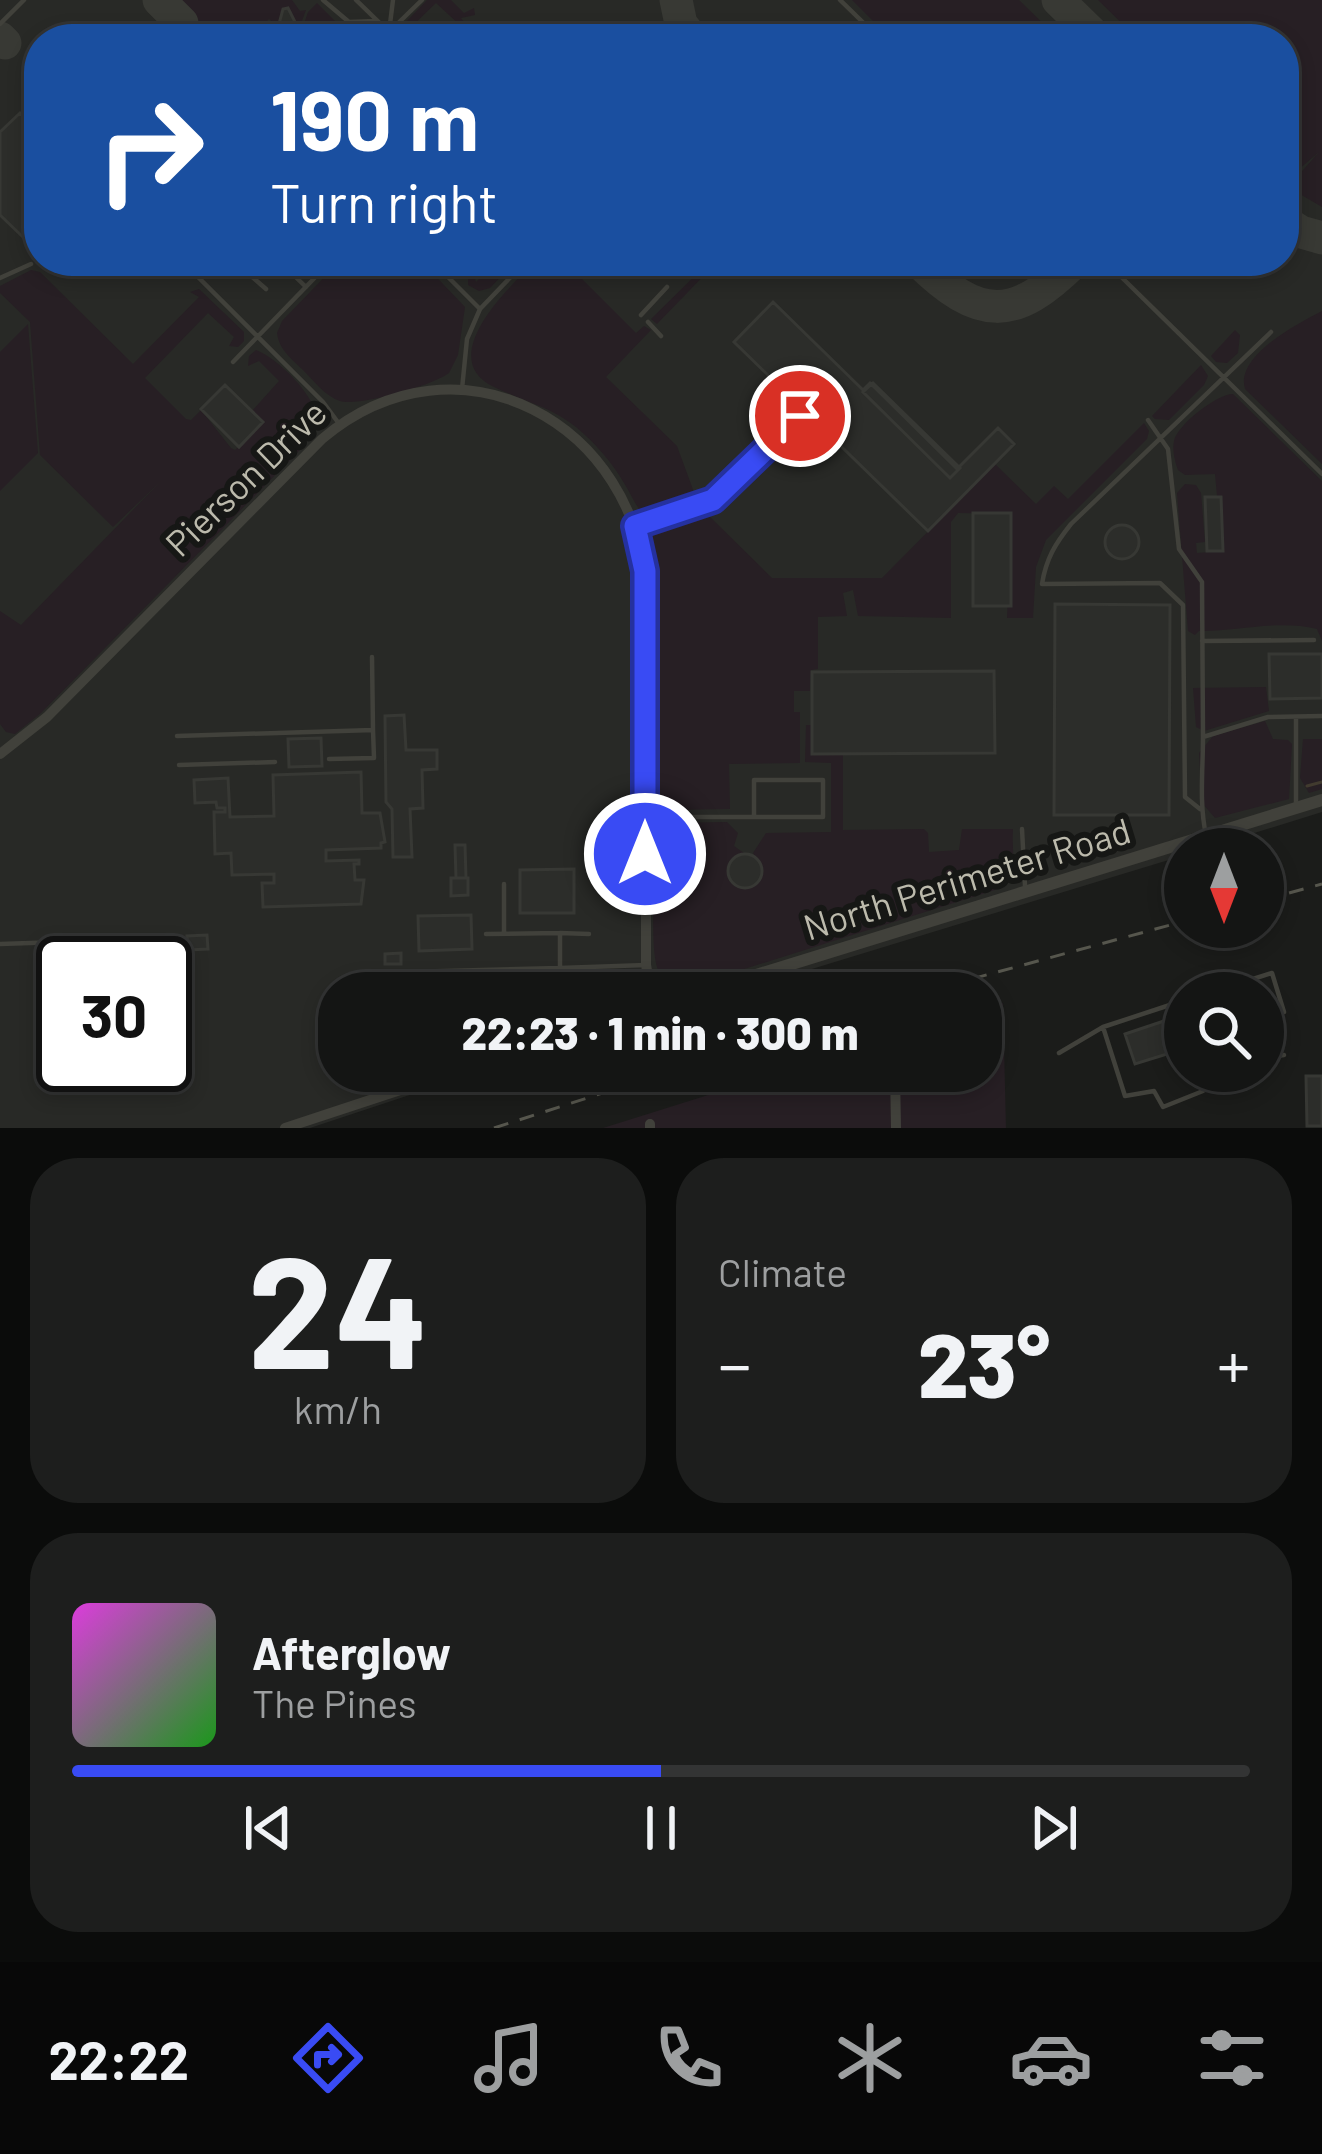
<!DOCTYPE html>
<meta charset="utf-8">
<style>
:root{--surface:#141514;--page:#1d1e1d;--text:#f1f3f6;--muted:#9d9fa0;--line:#333434;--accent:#394bf4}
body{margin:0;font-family:Barlow,sans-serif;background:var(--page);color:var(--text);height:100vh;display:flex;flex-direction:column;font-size:45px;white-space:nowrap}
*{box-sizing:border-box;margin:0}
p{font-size:39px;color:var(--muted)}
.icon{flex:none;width:66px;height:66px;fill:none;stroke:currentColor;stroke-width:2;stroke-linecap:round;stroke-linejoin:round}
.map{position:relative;height:1128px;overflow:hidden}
.sheet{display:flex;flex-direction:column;gap:30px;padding:30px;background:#0b0c0b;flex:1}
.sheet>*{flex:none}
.banner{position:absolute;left:24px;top:24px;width:1275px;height:252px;border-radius:48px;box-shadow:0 6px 18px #0003,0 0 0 3px var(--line);background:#1a4fa0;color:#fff;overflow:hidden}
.needle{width:78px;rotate:180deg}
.buttons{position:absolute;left:1164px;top:828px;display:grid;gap:24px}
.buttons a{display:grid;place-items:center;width:120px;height:120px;border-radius:50%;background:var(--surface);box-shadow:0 6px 18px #0003,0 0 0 3px var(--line);font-size:60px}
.speed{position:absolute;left:36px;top:936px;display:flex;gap:24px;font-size:60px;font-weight:700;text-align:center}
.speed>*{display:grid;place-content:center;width:156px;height:156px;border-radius:50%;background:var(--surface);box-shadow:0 6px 18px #0003,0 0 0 3px var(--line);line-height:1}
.speed .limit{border:6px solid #111;border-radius:18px;background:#fff;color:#111}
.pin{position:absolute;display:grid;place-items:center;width:102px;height:102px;color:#fff;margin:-51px;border:6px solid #fff;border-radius:50%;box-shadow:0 3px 12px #0007}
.me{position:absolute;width:132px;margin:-66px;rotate:0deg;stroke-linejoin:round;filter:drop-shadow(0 0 9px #0008)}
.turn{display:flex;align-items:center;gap:42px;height:252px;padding:0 48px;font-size:54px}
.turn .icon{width:156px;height:156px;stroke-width:2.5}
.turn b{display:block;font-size:84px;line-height:102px}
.big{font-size:90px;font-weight:800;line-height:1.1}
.sheet .widget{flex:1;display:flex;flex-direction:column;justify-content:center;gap:18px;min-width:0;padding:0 42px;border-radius:48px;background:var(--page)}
.sheet .dial{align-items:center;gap:0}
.dial b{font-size:156px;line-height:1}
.song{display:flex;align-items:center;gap:36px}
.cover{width:144px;height:144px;border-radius:18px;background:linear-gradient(135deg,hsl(300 70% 55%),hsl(120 70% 35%))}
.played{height:12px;border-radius:6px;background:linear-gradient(90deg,var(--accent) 50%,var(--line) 50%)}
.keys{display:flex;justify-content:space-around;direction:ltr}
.heat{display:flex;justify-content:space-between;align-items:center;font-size:66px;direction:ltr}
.sheet .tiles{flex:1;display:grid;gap:30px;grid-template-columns:1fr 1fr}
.widget:last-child{grid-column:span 2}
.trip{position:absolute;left:318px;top:972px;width:684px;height:120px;border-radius:48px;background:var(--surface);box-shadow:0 6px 18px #0003,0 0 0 3px var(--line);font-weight:800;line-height:120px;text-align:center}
.menu{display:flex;height:192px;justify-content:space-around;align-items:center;background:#080808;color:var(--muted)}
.menu .icon{width:84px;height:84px}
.menu .active{color:var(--accent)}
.menu b{font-size:54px;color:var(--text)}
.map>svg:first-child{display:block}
</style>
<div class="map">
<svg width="1322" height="1128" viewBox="0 0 1322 1128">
<rect width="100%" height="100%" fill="#1b1c1a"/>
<path fill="#282926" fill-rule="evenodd" d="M0,0h1322v812l-119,37h-18v6l-452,138h-394v78h143l-172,57h-310zM39,39h1245v222h-1245zM63,963h102v102h-102z"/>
<path fill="#271f24" d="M177,0h115l8,11 6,-1 -7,19 -9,9 -21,-19 -15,15 4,5h-41z
M427,0h24l13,13 10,-5 1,7 -14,3 5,7 -4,2 -26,-24 -30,29 -2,-8z
M852,0h167l40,39h-168z
M1098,0h224v207l-34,-20 31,-35 -35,30v-143h-146z
M317,3l20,20 3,16h-30l-8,-9 6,-18z
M340,261h81l44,46 -7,48 -9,18c-15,12 -91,34 -109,28 -15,-5 -26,-20 -37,-31 -11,-11 -24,-20 -26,-37l5,-12z
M497,261h19l-26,27 -11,3 -11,-6v-11l5,-2 3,10z
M536,261h28l72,72 8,-7 7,4 -45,47 71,69 18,49 -4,8 -48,11c-8,-9 -12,-20 -19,-31 -12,-21 -29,-40 -48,-56 -25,-20 -53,-26 -82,-40 -61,-29 17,-102 42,-126z
M710,261h8l-61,63 -6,-5z
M31,270l9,2 93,92 66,-67 -9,-5 9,-3 45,43v9l-6,6 -9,-1 5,-9 -26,-24 -63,65 41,41 5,1 10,-10 30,38 4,2 27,-26 -11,-12 28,-31 -20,-20 -11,5 1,-10 7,-6c23,9 56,43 62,68l-3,14 -18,21 -256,260 -26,21 -9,-2 -6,-8v-113l21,14 140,-144 -48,46 -73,-72 -10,-133 -30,-29v-7z
M1322,311v153l-77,-75c-10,-33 52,-65 77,-78z
M28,324l10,129 -38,38v-139z
M1235,330l5,5 -2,18 -11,10 -11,-1 -5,-6z
M1201,365l7,11 -4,9 -35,35 -14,-1 -3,-3z
M1233,394l89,87v160l-5,-12c-39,-10 -82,3 -118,2l-4,4 -7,-4 -11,-138 8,-9 11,1 5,8 4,49 -9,1 1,10 25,-2 -7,-77 -30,1 -7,-5c-3,-8 -6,-20 -4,-29 3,-16 43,-47 59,-47z
M1144,423l5,8 -2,8 -101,101 -10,27 -3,51h-26l4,-104 -53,-1 -7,9v96l-93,-2 -5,-26 -10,3 4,23 -29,1v52l-7,1 -1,21h-16v21h6v51l-71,1 1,45 -67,1 -7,-4 -2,-221 -5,-43 6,-14 50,-16 67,66h110l113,-114 41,40 18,-18 14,13z
M1266,687l3,24 -65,20 -8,-4 -3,-39z
M1265,721l8,18 15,1 4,4 -3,55 -74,19 -13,-15 -3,-50 14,-17z
M806,725h5l1,27h31v78l81,-1 4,4 1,19 30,-2 3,-21h51c-2,21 7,51 -15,60l-314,99c-15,1 -23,-7 -27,-21 -8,-27 -1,-105 -1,-137l10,-7 61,-1 11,11 -4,13 10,7 -15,9v18l7,7 18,-1 9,-15 -10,-18 13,-20 65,-1v-69l-26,-1z
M1303,739h19v50l-13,4 -9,-15z
M1003,1003l3,125h-403l182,-57h196v-61z"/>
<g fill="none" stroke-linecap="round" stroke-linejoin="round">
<path stroke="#413b2f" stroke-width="3" d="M1307,786l15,-4"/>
<path stroke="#383934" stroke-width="33" d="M159,0l23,23
M676,0l5,24 12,15
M1058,0l40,39
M0,38l5,5
M1284,221l17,11 21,6
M918,261c61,60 96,61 157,0"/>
</g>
<path fill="#2c2d2a" stroke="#373834" stroke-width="3" d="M288,8l8,16 -8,7 -9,-7 4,-15z
M20,113l19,19v93l-14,14 -25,-24v-83z
M773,302l90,88 7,-7 87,86 41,-41 16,16 -86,87 -194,-189z
M873,383l87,85 -10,10 -87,-86z
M225,385l38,37 -24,25 -38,-38z
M1205,497h16l2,54h-16z
M973,513h38v93h-38z
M1105 542a17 17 0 1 1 34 0a17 17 0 1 1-34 0Z
M1055,604l115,1 -1,210h-115z
M1269,654h53v44l-52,1z
M994,671l1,82 -183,1v-82z
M404,715l2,35h31v19l-15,1 1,38 -13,1 2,48h-19l-1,-48 -6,-7 -1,-86z
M321,738l1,28 -33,1 -1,-28z
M361,772l1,41h18l5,29 -4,1v5l-55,2v11l33,-1v4h-5l1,16h9l-3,24 -98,3 -1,-24h12v-9l-42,1 -1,-22 -16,1 -1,-42h11v-4h-8l-1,-6 -21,1 -1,-23 34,-2 2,39 44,-1 -1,-41z
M455,845h10l1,33h-10z
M728 871a17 17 0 1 1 34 0a17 17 0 1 1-34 0Z
M574,869v44h-54v-43z
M451,878h17v17l-17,1z
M471,915l1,34 -53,2 -1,-35z
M207,935l1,14 -20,1 -1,-14z
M401,953v11h-16v-10z
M407,981v12h-15v-11z
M1170,1019l10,31 -45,14 -10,-30z
M1306,1076h16v50h-15z"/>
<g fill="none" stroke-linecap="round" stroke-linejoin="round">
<path stroke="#41413b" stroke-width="4.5" d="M323,0l26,22 26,-1
M356,0l33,32 4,-32
M840,0l40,39
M0,24l24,-24
M396,39l-7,-7 33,-32
M245,261l-2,8 23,20
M279,261l27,26
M432,261l48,48 -13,30 -5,50
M1105,261l217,213
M197,276l126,126 17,23
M0,278l31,-14
M480,309l46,-48
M641,315l26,-28
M648,322l13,14
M233,362l98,-101
M1148,420l20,29 11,100 23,33 1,155
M635,526l78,-27 87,-83
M1202,641l112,-1
M1296,717v91
M177,736l196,-6 -1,-73
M329,759l45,-1 -1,-28
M179,765l96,-3
M1200,809l-15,-12 -2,-192 -23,-22 -118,1c4,-25 13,-40 29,-60l200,-192
M648,817h106v-37h69v37h-69
M1022,829l3,57
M1206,835c-7,-32 -3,-65 -3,-98l65,-20 54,-1
M504,933v-49
M486,934l74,-1
M589,934l-29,-1v35l86,-3
M0,944l150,-5
M368,973l192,-5
M1231,986l41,-13 12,39
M1103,1027l79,-26
M1059,1053l44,-26 22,69 29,-5 9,16 40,-16
M1263,1058l21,-3
M1206,1076l19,-5"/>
<path stroke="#41413b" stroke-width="10" d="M0,754l47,-37 275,-278c136,-115 318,-15 324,154v372l5,28
M895,1071l1,57
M650,1124v4
M285,1128l173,-57"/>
<path stroke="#41413b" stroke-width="12" d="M698,993l624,-193"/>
<path stroke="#56564d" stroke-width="3" stroke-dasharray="15 12" stroke-linecap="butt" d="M1263,900l59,-16
M920,993l265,-72
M494,1128l177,-57"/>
</g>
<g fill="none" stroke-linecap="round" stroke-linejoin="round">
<g stroke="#25319f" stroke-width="30">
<path id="route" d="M645,854v-283l-10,-45 78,-26 87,-84"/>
</g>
<use href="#route" stroke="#394bf4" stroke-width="21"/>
</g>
<g text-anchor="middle" stroke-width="12" stroke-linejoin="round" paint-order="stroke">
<g font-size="36" fill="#bcbaac" stroke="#161715">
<text transform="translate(246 478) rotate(-44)" y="13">Pierson Drive</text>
<text transform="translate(967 879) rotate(-17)" y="13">North Perimeter Road</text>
</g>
</g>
</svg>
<div class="buttons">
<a><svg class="needle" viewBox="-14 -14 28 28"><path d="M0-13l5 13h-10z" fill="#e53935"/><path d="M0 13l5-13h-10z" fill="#9d9fa0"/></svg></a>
<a><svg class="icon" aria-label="search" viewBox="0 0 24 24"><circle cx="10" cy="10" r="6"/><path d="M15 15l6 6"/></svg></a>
</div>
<div class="speed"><div class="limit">30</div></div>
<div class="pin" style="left:800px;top:416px;background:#d93025"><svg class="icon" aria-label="arrive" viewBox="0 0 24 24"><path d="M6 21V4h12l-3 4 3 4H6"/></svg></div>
<svg class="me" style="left:645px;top:854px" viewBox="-20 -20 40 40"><circle r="17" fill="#394bf4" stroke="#fff" stroke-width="3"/><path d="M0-11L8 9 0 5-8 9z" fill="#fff"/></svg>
<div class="trip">22:23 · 1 min · 300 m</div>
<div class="banner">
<div class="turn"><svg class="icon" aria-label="right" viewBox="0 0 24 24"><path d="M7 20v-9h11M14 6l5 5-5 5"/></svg><div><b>190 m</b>Turn right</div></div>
</div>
</div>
<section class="sheet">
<div class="tiles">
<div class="widget dial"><b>24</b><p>km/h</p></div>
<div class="widget"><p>Climate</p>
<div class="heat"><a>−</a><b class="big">23°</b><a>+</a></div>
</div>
<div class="widget">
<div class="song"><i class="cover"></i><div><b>Afterglow</b><p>The Pines</p></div></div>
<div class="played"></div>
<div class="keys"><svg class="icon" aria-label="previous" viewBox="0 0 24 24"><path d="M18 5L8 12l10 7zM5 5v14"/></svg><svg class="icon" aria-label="pause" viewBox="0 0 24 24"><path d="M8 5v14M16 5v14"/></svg><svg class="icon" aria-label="next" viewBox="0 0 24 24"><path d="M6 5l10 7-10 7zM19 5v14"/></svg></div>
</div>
</div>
</section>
<nav class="menu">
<b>22:22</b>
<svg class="icon active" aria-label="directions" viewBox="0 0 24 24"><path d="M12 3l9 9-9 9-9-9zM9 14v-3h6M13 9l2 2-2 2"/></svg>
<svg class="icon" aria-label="music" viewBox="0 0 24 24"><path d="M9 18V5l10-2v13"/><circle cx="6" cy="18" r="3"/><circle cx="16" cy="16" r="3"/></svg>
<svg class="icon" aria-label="phone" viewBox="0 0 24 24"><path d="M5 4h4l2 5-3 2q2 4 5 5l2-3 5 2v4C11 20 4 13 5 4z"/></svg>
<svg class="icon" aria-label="climate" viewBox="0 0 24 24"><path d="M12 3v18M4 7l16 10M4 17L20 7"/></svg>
<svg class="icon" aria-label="car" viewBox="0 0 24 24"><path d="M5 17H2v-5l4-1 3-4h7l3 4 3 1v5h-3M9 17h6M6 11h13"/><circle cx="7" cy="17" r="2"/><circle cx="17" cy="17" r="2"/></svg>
<svg class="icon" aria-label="filters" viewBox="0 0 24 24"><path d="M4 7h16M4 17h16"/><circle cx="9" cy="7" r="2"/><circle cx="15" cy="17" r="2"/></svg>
</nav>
